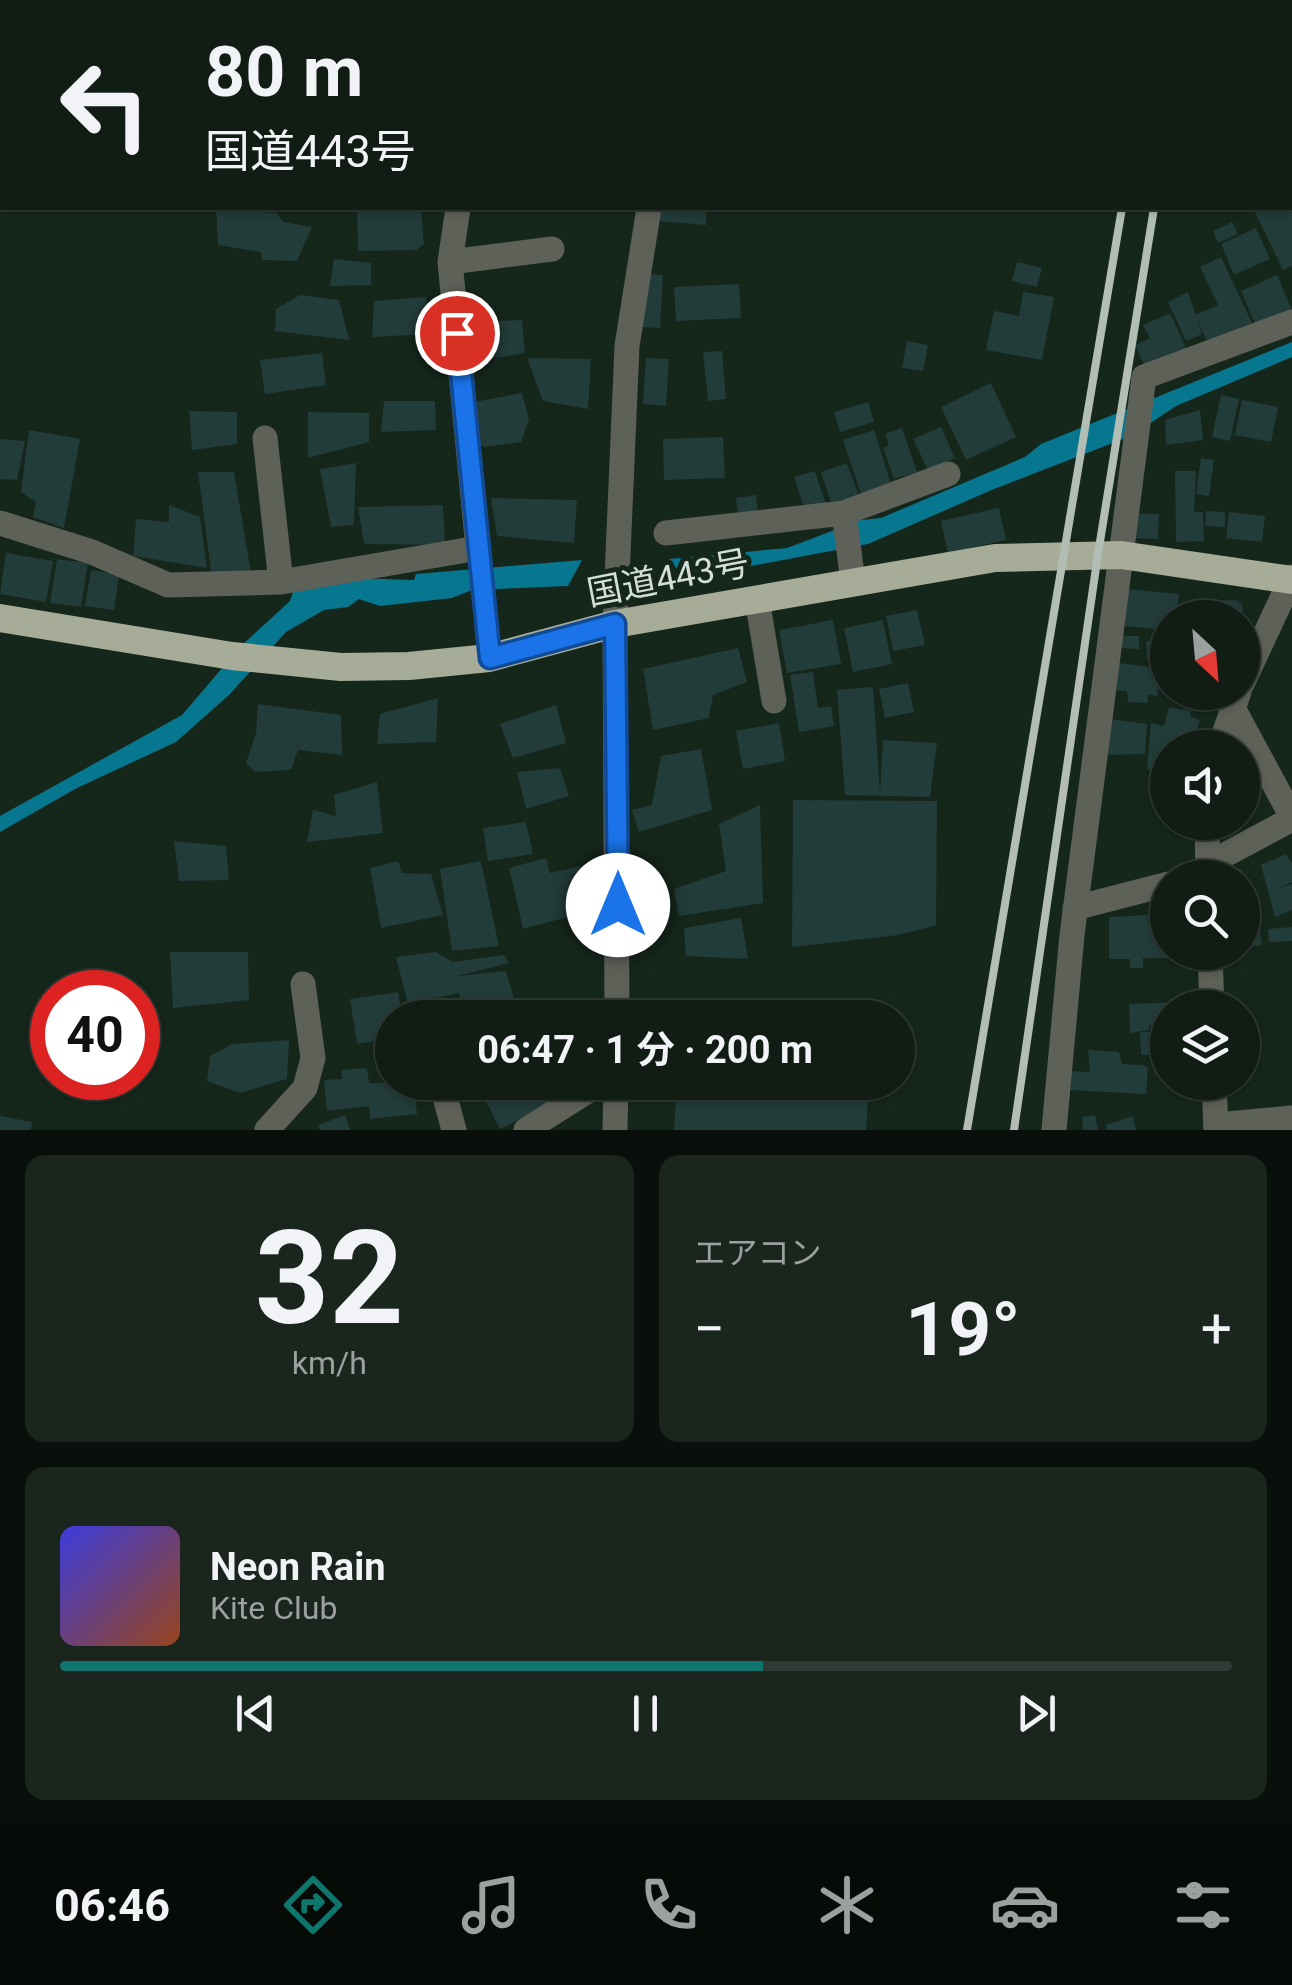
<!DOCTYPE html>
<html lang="ja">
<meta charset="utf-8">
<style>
:root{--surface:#101c14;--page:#19251d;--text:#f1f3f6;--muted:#9ca1a0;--line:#303a34;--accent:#0f766e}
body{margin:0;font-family:Roboto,"Noto Sans JP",sans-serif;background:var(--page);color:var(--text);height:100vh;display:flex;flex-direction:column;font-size:38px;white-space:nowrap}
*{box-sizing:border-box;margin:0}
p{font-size:32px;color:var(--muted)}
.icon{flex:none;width:55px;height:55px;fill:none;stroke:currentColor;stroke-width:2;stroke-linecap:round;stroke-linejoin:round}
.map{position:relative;height:1130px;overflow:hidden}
.side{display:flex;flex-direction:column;gap:25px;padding:25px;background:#090f0b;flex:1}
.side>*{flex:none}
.banner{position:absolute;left:0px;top:0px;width:1292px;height:210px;box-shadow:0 2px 8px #0004,0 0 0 2px var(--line);background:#101c14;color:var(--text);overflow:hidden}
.needle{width:65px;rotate:154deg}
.fabs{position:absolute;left:1150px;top:600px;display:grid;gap:20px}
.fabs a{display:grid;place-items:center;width:110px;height:110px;border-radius:50%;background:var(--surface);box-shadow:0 2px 8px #0004,0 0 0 2px var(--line);font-size:50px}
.speed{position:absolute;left:30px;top:970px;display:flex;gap:20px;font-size:50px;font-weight:700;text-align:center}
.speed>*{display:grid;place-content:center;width:130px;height:130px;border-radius:50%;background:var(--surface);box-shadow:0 2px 8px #0004,0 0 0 2px var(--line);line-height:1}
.speed .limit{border:15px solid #d22;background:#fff;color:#111}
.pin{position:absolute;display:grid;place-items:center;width:85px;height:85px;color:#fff;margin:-42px;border:5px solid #fff;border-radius:50%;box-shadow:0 2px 10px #0007}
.me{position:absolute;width:110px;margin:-55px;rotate:0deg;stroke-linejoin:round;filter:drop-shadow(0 0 8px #0008)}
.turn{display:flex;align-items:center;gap:35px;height:210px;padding:0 40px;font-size:45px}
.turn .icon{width:130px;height:130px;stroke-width:2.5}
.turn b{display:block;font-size:70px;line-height:85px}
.big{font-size:75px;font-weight:700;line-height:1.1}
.side .widget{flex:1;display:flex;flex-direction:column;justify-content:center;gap:15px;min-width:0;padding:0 35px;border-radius:20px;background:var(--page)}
.side .dial{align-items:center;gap:0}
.dial b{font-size:130px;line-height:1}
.song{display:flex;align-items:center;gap:30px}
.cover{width:120px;height:120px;border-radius:15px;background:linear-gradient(135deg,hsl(240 70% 55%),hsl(20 70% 35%))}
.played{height:10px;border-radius:5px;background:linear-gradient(90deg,var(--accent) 60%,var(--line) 60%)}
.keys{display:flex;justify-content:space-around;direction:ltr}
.heat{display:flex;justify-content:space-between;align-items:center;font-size:55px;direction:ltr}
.side .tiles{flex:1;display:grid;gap:25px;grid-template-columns:1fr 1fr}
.widget:last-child{grid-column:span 2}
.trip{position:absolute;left:375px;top:1000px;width:540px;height:100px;border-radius:50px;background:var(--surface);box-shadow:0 2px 8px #0004,0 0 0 2px var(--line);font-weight:700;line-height:100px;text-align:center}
.tab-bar{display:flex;height:160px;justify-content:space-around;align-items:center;background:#060b08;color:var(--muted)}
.tab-bar .icon{width:70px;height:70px}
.tab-bar .on{color:var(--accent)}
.tab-bar b{font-size:45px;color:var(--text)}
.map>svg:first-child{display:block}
</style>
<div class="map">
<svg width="1292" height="1130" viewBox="0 0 1292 1130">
<rect width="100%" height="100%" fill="#15261b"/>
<path fill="#07768f" d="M1292,342v15l-116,49 -45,30 -137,53 -126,55 -175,33 -12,-3 -12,-15 118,-11 74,-28 20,-2 144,-61 16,-13z
M582,560l-14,26 -96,4 -20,8 -72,8 -21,-7 -11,8 -24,3 -38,22 -57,63 -53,47 -101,47 -75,43v-16l182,-101 59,-69 49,-45 3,-9 60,-14 61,2 2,-6z"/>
<path fill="#223c39" d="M216,208l60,5 8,9 28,5 -15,34 -35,-1 -1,-8 -43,-7z
M357,208h64l3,36 -8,6 -58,1z
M658,208h48v17l-47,-4z
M1253,208h39v58l-9,4z
M1232,222l6,12 -20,9 -5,-12z
M1256,228l14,31 -36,16 -13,-31z
M1221,257l31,66 -44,20 -13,-28 23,-10 -18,-38z
M334,259l37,4v22l-41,1z
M1017,262l25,6 -5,19 -25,-6z
M643,274l20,1 -3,53 -19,-1z
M1277,275l15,35 -36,16 -15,-35z
M739,284l2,34 -65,3 -2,-34z
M1023,292l31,5 -12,63 -56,-10 8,-39 25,5z
M1188,292l14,42 -16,7 -18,-39z
M300,295l39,5 10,40 -74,-9 1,-22z
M426,297l3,37 -57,3 2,-36z
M1170,313l18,39 -41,19 -12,-26 15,-7 -7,-13z
M522,320l3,33 -30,5 1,-37z
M907,341l21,4 -5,26 -21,-3z
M722,351l4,48 -18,2 -5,-49z
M322,353l4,32 -61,9 -5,-34z
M527,358l64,1 -3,50 -45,-8z
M646,358l23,1 -3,47 -23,-2z
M991,383l25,54 -50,23 -25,-53z
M522,393l7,27 -8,22 -37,5 -10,-6v-39z
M1221,395l18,4 -9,42 -18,-4z
M1242,400l36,7 -7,35 -36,-7z
M384,401h51l1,29 -55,2z
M868,402l6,20 -34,10 -6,-20z
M1200,410l3,30 -37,5 -1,-25z
M189,411l48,1v32l-45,6z
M308,412l61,1v29l-61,16z
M941,427l14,31 -27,12 -15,-31z
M902,428l15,44 -23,7 -11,-31 6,-3 -4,-11z
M29,430l51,9 -16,89 -31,-11 3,-15 -15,-10z
M874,430l18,57 -30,10 -19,-57z
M723,437l2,41 -61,2 -1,-41z
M0,439l25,2 -8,39 -17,-1z
M1201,458l13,2 -5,36 -13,-2z
M356,463l-2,62 -23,2 -11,-58z
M847,463l12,33 -27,9 -11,-33z
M815,471l14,43 -21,6 -14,-43z
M1175,471h21l-2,41h9l1,29 -28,1z
M198,472h36l17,101 -39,4z
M756,495l2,16 -20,3 -2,-16z
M491,498l86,2 -3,43 -77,-7z
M169,505l31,12 7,51 -74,-12 3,-37 33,3z
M443,505l2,40 -81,-1 -6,-37z
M999,508l7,32 -58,13 -7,-32z
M1206,511l19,1v15l-20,-1z
M1229,512l36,4 -3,26 -36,-4z
M1128,513l31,1 -1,25 -31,-1z
M6,553l47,8 -7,41 -46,-8z
M57,559l31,4 -7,44 -31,-4z
M91,570l28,5 -5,35 -29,-4z
M1127,589l52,5 -3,24h-8v12l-44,-4z
M1236,600l6,4 2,14h-36v-17z
M917,610l8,35 -32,6 -7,-35z
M833,620l8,44 -54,9 -8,-43z
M883,620l9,44 -39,8 -9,-44z
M1120,636h19v13l-19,-1z
M1168,639v19l-21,2 -1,-19z
M738,648l9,34 -34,13 -4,23 -56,12 -10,-61z
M1118,663l32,4 15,-3 -8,32 -9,-2 -1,9 -19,-1 -1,-11 -12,-1z
M813,672l5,36 13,-2 3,20 -35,6 -9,-57z
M908,683l6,29 -29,6 -6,-29z
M873,687l7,106 3,-53 54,3 -7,54 -85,-2 -8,-105z
M438,698l-2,44 -59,2 3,-30z
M258,704l83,11 1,40 -44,-5 -7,20 -36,2 -9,-9 10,-29z
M556,705l10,38 -53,15 -13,-34z
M1169,707l22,4 -1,5 10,4 -9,28h-23v27l-21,-6 4,-46 13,3z
M1110,719l37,5 -2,30 -38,1z
M779,723l6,38 -42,8 -7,-38z
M701,749l11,61 -73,22 -7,-22 20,-5 9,-49z
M560,768l9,28 -43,13 -9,-37z
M377,782l6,51 -76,9 6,-32 23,6 -2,-21z
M793,800l144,1 -1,124 -37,10 -107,12z
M760,805l3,98 -84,13 -5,-27 52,-18 -7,-47z
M526,822l7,32 -45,7 -5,-33z
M174,841l52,5 3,34 -50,1z
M1286,854l6,10v18l-15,7 15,-5v26l-17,7 -14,-52z
M546,858l4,15 53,-12 -2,47 -78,21 -14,-61z
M398,861l4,12 29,1 12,41 -62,13 -11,-60z
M481,861l18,85 -47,5 -12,-82z
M1241,869l14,29 7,47 -20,3v-70h-14l-1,-6z
M1168,914v38h13l1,6h-39v10h-13v-9h-21v-42z
M741,918l7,41 -62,-3 -2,-28z
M1292,927v14l-23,1 -1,-13z
M170,952h78l1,48 -76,8z
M436,952l17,10 51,-7 5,8 -52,13 49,-5 9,31 -53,12 -3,-21 -51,11 -12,-47z
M398,992l4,26h-10v20l-35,6 -7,-45z
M762,1000l113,8 -1,10h-113z
M1184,1002v6h-16v16l-19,1v5l-19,3 -1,-29z
M1140,1032h28v23h-27z
M289,1040l-2,39 -47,14 -33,-12 3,-25 22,-12z
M1088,1050l31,2 3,12 21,1 5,3 -2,26 -76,-4 1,-19 19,1z
M1155,1059h13v16h-13z
M367,1068l2,15 45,-1 3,32 -47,5 -1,-13 -42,5 -3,-31 18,-1 -1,-9z
M493,1082h54l10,19 -57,28 -20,-40z
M677,1082h192l-3,48h-192z
M345,1115l5,15h-30l-2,-5z
M1095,1115l3,15h-15l-1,-13z
M0,1116l32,6 -1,8h-31z
M1133,1116l3,14h-29l-1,-5z"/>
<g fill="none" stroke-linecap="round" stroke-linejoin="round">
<path stroke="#5e6158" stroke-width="12" d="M478,548l11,110"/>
<path stroke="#5e6158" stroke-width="25" d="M100,0l10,2
M1030,0l2,2
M490,2v-2
M714,2l23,-2
M450,262l102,-13
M265,438l16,144 197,-34 -28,-286 8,-54
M0,523l92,29 76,33 113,-3
M666,533l178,-20
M853,582l-9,-69 104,-39
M757,599l17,102
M1232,706l60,111
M1208,864l84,-45
M1075,908l93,-24
M422,1015l1,3
M441,1082l13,48
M1216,1125l76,-7
M267,1130l38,-42 8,-30 -10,-74
M526,1130l76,-48
M1054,1130l18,-195 72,-558 148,-55"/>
<path stroke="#5e6158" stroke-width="25" d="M682,2v-2
M1242,684l50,-107
M1219,748l20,-56
M1207,822l1,56
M1210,952l2,56
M617,1018l-2,-394 12,-278 22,-138
M1214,1082l2,48
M615,1130l1,-48"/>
<path stroke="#a6ac98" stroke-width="28" d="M0,618l232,38 109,11 68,-1 80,-8 126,-34 380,-66 126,-3 171,25"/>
<path stroke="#b2beb5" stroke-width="8" d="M1160,2v-2
M1187,2v-2
M967,1130l155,-922
M1014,1130l84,-576 56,-346"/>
</g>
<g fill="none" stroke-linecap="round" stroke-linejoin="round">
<g stroke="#114b97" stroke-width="25">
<path id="route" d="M457,333l33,325 125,-34 3,281"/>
</g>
<use href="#route" stroke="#1a73e8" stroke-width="18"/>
</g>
<g text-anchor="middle" stroke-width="10" stroke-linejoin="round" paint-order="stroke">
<g font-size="35" fill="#d3ded6" stroke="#15261b">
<text transform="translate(668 578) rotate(-11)" y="12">国道443号</text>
</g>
</g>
</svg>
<div class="fabs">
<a><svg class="needle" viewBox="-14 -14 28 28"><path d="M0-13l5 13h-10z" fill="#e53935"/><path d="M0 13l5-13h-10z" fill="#9ca1a0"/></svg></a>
<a><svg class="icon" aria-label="sound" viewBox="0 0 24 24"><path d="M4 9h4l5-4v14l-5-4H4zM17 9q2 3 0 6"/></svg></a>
<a><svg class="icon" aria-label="search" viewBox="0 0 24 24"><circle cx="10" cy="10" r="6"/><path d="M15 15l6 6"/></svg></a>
<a><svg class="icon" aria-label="layers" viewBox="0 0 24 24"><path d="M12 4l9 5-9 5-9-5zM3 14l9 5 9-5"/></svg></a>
</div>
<div class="speed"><div class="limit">40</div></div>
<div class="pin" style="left:457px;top:333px;background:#d93025"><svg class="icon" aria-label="arrive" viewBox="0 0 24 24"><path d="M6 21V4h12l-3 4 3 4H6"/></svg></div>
<svg class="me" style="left:618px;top:905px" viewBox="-20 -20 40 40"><circle r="19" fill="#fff"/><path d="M0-13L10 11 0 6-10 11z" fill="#1a73e8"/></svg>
<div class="trip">06:47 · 1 分 · 200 m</div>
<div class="banner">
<div class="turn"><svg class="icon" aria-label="left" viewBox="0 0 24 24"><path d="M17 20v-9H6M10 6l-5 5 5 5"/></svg><div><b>80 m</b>国道443号</div></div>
</div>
</div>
<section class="side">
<div class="tiles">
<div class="widget dial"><b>32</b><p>km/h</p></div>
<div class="widget"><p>エアコン</p>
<div class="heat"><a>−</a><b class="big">19°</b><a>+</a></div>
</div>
<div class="widget">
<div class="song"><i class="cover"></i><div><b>Neon Rain</b><p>Kite Club</p></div></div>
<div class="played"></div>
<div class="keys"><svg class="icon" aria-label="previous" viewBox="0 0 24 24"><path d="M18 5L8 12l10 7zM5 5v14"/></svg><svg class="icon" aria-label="pause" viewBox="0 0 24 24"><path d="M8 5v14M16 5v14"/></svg><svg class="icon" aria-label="next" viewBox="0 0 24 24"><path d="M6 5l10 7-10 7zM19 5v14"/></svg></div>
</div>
</div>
</section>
<nav class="tab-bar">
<b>06:46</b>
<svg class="icon on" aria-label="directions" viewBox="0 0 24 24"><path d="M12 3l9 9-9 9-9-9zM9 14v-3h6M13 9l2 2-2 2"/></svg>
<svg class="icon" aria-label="music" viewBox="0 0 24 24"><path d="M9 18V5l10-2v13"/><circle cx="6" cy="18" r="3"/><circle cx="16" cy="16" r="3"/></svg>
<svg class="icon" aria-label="phone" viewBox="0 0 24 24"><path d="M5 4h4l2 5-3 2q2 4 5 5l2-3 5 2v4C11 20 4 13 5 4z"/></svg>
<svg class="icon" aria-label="climate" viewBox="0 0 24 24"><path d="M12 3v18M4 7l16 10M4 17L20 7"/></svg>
<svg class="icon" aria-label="car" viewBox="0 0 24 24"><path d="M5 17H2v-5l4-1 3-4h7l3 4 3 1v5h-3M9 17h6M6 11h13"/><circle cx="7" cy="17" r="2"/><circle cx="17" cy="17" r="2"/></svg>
<svg class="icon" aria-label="filters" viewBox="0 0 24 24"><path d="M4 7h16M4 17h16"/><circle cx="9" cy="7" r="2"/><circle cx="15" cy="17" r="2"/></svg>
</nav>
